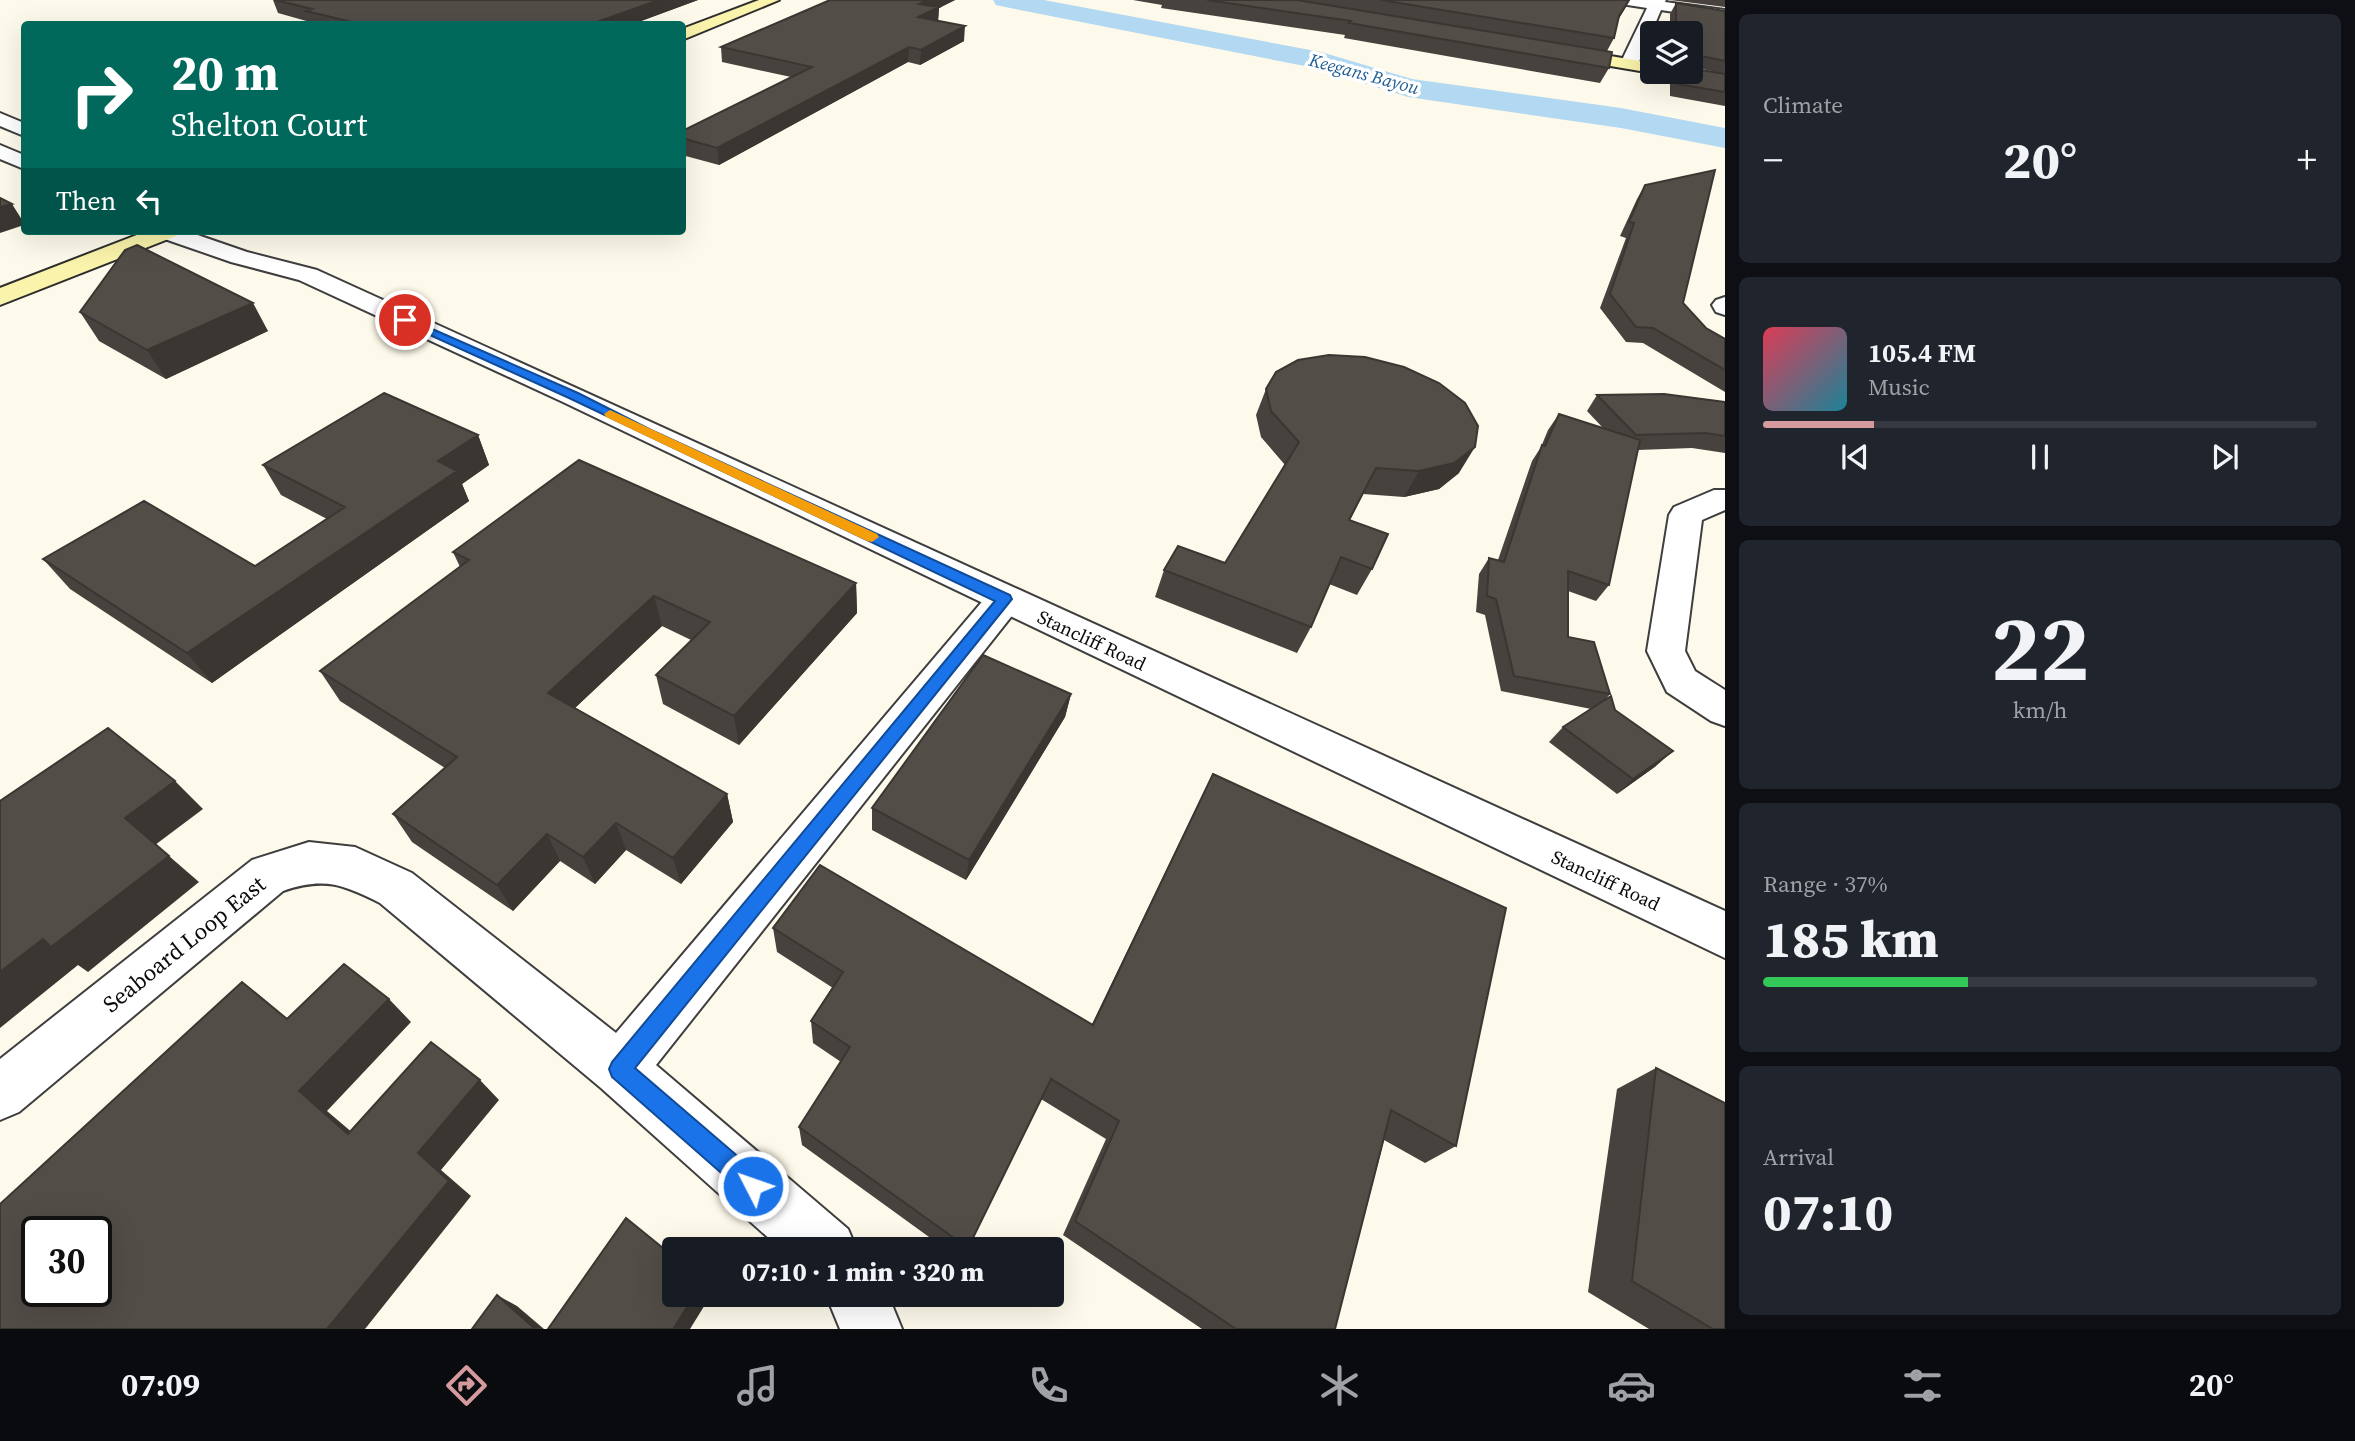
<!DOCTYPE html>
<meta charset="utf-8">
<style>
:root{--surface:#171b24;--page:#20242c;--text:#f1f3f6;--muted:#9ea1a6;--line:#363941;--accent:#d49a9d}
body{margin:0;font-family:"Source Serif 4",serif;background:var(--page);color:var(--text);height:100vh;display:flex;flex-direction:column;font-size:26px;white-space:nowrap}
*{box-sizing:border-box;margin:0}
p{font-size:23px;color:var(--muted)}
.icon{flex:none;width:38px;height:38px;fill:none;stroke:currentColor;stroke-width:2;stroke-linecap:round;stroke-linejoin:round}
.map{position:relative;flex:1;overflow:hidden}
.sheet{display:flex;flex-direction:column;gap:14px;padding:14px;background:#0d0f14;width:630px}
.sheet>*{flex:none}
.guide{position:absolute;left:21px;top:21px;width:665px;height:214px;border-radius:7px;box-shadow:0 7px 28px #0002;background:#00695c;color:#fff;overflow:hidden}
.fabs{position:absolute;left:1640px;top:21px;display:grid;gap:14px}
.fabs a{display:grid;place-items:center;width:63px;height:63px;border-radius:7px;background:var(--surface);box-shadow:0 7px 28px #0002;font-size:35px}
.speed{position:absolute;left:21px;top:1216px;display:flex;gap:14px;font-size:35px;font-weight:700;text-align:center}
.speed>*{display:grid;place-content:center;width:91px;height:91px;border-radius:50%;background:var(--surface);box-shadow:0 7px 28px #0002;line-height:1}
.speed .limit{border:4px solid #111;border-radius:10px;background:#fff;color:#111}
.pin{position:absolute;display:grid;place-items:center;width:60px;height:60px;color:#fff;margin:-30px;border:4px solid #fff;border-radius:50%;box-shadow:0 2px 7px #0007}
.me{position:absolute;width:77px;margin:-38px;rotate:311deg;stroke-linejoin:round;filter:drop-shadow(0 0 5px #0008)}
.turn{display:flex;align-items:center;gap:24px;height:147px;padding:0 35px;font-size:32px}
.turn .icon{width:91px;height:91px;stroke-width:2.5}
.turn b{display:block;font-size:49px;line-height:60px}
.then{display:flex;align-items:center;height:66px;padding:0 35px;background:#0003;gap:14px;font-size:26px}
.big{font-size:52px;font-weight:800;line-height:1.1}
.sheet .tile{flex:1;display:flex;flex-direction:column;justify-content:center;gap:10px;min-width:0;padding:0 24px;border-radius:10px;background:var(--page)}
.sheet .dial{align-items:center;gap:0}
.dial b{font-size:91px;line-height:1}
.song{display:flex;align-items:center;gap:21px}
.cover{width:84px;height:84px;border-radius:10px;background:linear-gradient(135deg,hsl(350 70% 55%),hsl(190 70% 35%))}
.played{height:7px;border-radius:4px;background:linear-gradient(90deg,var(--accent) 20%,var(--line) 20%)}
.keys{display:flex;justify-content:space-around;direction:ltr}
.heat{display:flex;justify-content:space-between;align-items:center;font-size:38px;direction:ltr}
.charge{height:10px;border-radius:5px;background:linear-gradient(90deg,#34c759 37%,var(--line) 0)}
.trip{position:absolute;left:662px;top:1237px;width:402px;height:70px;border-radius:7px;background:var(--surface);box-shadow:0 7px 28px #0002;font-weight:800;line-height:70px;text-align:center}
.menu{display:flex;height:112px;justify-content:space-around;align-items:center;background:#090b0e;color:var(--muted)}
.menu .icon{width:49px;height:49px}
.menu .active{color:var(--accent)}
.menu b{font-size:32px;color:var(--text)}
main{display:flex;flex:1;min-height:0}
.map>svg:first-child{display:block}
</style>
<main>
<div class="map">
<svg width="1725" height="1329" viewBox="0 0 1725 1329">
<rect width="100%" height="100%" fill="#fefaeb"/>
<g fill="none" stroke-linecap="round" stroke-linejoin="round">
<path fill="#b3d8f1" fill-rule="evenodd" d="M993,0h51l277,52 91,27 209,29 104,20v20l-104,-20 -213,-31 -93,-29 -310,-61 -9,-2z"/>
<g stroke="#3e3e3e" stroke-width="4">
<path id="minor" d="M1614,0h52l-1,2 60,8v10l-64,-10 -23,54 -9,5 -9,-5 27,-56 -26,-4z
M1725,297v18l-9,-3 -4,-7 4,-5z
M1714,490h11v20l-23,10 -17,131 10,20 30,19v36l-14,-5 -44,-29 -20,-41 22,-136 5,-8z
M1005,586l13,4 5,9 -5,9 -362,457 192,164 9,21h-75l-181,-162 -221,-185c-38,-19 -56,-26 -97,-12l-264,221 -19,8v-61l252,-199 57,-18 46,5 57,26 204,160 376,-443z
M826,1295h62l14,34h-62z"/>
</g>
<g stroke="#3e3e3e" stroke-width="4">
<path id="tertiary" d="M0,113l24,10v13l-24,-10z
M0,145l24,10v14l-24,-10z
M153,231h33l61,21 70,18 1408,641v47l-1162,-556 -264,-122 -68,-18 -75,-26z"/>
</g>
<g stroke="#2d2d2d" stroke-width="4">
<path id="secondary" d="M759,0h20l-97,40v-11z
M1557,47l95,16v9h6l-6,1 -101,-17 -2,-4z
M147,231h32l-3,5 -176,69v-17z"/>
</g>
<use href="#minor" fill="#fff" fill-rule="evenodd"/>
<use href="#tertiary" fill="#fff" fill-rule="evenodd"/>
<use href="#secondary" fill="#f9f3ab" fill-rule="evenodd"/>
</g>
<path fill="#47423e" d="M273,0h425l-65,24h-322l-1,-2 -32,-9z
M830,0h125l-16,8 -1,13 26,20 -44,24 -12,-3 -189,103 -37,-10v-24l109,-54 -69,-15 -1,-15z
M1133,0h497l-12,20 -4,18 -7,13 2,17 -9,15 -256,-45 1,-3 -184,-27 1,-3z
M1670,0h55v7z
M1676,3l49,8v95l-55,-10v-18l3,-6 51,2 -34,-8v-33h-20v-19z
M1645,185l38,118 23,25 19,11v53l-82,-49 -17,-1 -26,-34 26,-70 -6,-2 17,-37z
M80,312l188,19 -102,48 -67,-38z
M1266,389l193,84 -20,16 -35,8 -41,-3 -13,26 22,49 -15,26 -28,-11 -18,43 -14,26 -142,-56 9,-27 61,-7 60,-98 -24,-28 -5,-22z
M1597,395l128,7v51l-33,-5 -54,2 -29,135 -13,16 -28,-10v46l42,57 -5,6 10,10 41,56 -39,28 -68,-52 14,-15 28,-18 -90,-18 -16,-76 -9,-3 3,-38 10,-16 9,2 34,-99 9,-14 7,-17 11,-16 44,14 -16,-17z
M478,435l11,30 -27,19 7,17 -257,182 -142,-94 -27,-30 212,7 72,-47 -46,-24 -18,-30z
M453,552l403,31 1,30 -118,132 -76,-41 -7,-29 35,-35 -29,-14 -87,82 152,86 6,28 -52,62 -55,-34 -31,34 -35,-23 -47,50 -101,-69 -19,-28 52,-46 -105,-67 -20,-30 140,-104z
M1071,694l-6,23 -99,163 -94,-50v-22z
M1199,802l257,344 -31,17 -41,-23 -49,189h-133l-139,-94 43,-96 -65,-40 -74,151h-20l-145,-105 -3,-18 42,-65 -28,-19 -2,-22 22,-33 -56,-36 -4,-24 319,96z
M1656,1068l69,261h-76l-61,-37 29,-203z"/>
<path fill="#3a3632" d="M659,0h39l-65,24h-42z
M927,0h28l-16,8 -1,14 -21,10 2,-28z
M1629,0l-3,7 -15,24 8,-15z
M965,26l-1,15 -44,24 1,-15z
M909,47l-1,15 -189,103 -2,-17z
M12,204l12,19v2l-24,8v-26z
M253,303l15,28 -102,48 -19,-29z
M478,435l11,30 -27,19 7,17 -257,182 -25,-30 251,-192z
M1475,447l-16,26 -20,16 -35,8 15,-26z
M856,583l1,30 -118,132 -5,-29z
M654,596l8,30 -102,96 -12,-29z
M1071,694l-6,23 -99,163 3,-20z
M1673,751l-17,15 -39,28 16,-15z
M175,781l28,28 -48,36 -30,-27z
M727,794l6,28 -52,62 -8,-26z
M616,823l10,27 -31,34 -12,-27z
M547,834l13,27 -47,50 -16,-26z
M169,856l30,26 -111,90 -10,-7 -78,63v-56l43,-33z
M389,999l22,23 -84,89 47,40 -26,-17 -49,-43z
M480,1080l19,20 -58,70 30,26 -106,133h-38l91,-176z
M497,1295l20,11 27,23h-9z
M695,1295h16l-21,34h-17z"/>
<path fill="#534d48" stroke="#3a3632" stroke-width="2" fill-rule="evenodd" d="M275,0h384l-68,24h-231l-54,-13 6,-2z
M830,0h97l-8,4 20,3 -21,10 47,9 -44,24 -12,-3 -192,101 -35,-10v-7l130,-64 -91,-20z
M1207,0h90l315,52 -3,16 -260,-45 2,-2z
M1381,0h248l-10,16 -5,22z
M1676,3l49,8v50l-28,-6 -3,3h-4v-25h-14z
M1690,68l35,6v18l-48,-8v-12h13z
M1715,170l-32,133 23,25 19,11v31l-72,-42 -17,-1 -26,-33 24,-71 -5,-1 16,-37z
M0,198l12,6 -12,3z
M137,245l116,58 -106,47 -67,-38 45,-62z
M1329,355l36,2 39,10 35,16 26,20 13,23 -3,21 -21,16 -35,8 -43,-3 -27,52 39,14 -16,35 -31,-12 -30,70 -147,-57 14,-24 47,17 74,-121 -28,-31 -5,-22 10,-17 22,-12z
M384,393l94,42 -40,26 19,10 -270,182 -144,-94 101,-58 111,65 90,-59 -82,-42z
M1664,394l61,8v34l-20,-3 -69,2 -39,-40z
M1559,414l81,26 -31,145 -41,-14v66l26,5 16,52 -96,-18 -18,-77 -9,-3 2,-38 15,4 38,-117 3,1z
M579,460l277,123 -122,133 -78,-41 54,-53 -56,-26 -106,97 179,101 -54,64 -57,-35 -33,34 -36,-23 -50,51 -104,-71 64,-57 -137,-86 149,-111 -16,-8z
M983,655l88,39 -102,166 -97,-52z
M1611,696l4,14 58,41 -40,28 -70,-52z
M108,728l67,53 -50,37 44,38 -118,91 -8,-8 -43,33v-171z
M1213,774l293,134 -50,238 -65,-36 -56,219h-99l-161,-108 44,-100 -68,-42 -83,169 -169,-121 51,-80 -39,-26 32,-49 -70,-44 47,-63 273,160z
M344,964l45,35 -90,92 49,43 83,-92 49,38 -62,73 31,28 -122,148h-327v-125l242,-222 45,37zM37,1232h59v60h-59z
M1656,1068l69,35v226h-12l-81,-48z
M626,1218l48,39v38h21l-22,34h-125z
M497,1295l38,34h-63z"/>
<path fill="#1a73e8" stroke="#114b97" stroke-width="2" d="M405,317l173,76 73,37 359,165 2,4 -377,469 127,109 3,9 -3,8 -9,3 -8,-3 -133,-117 -3,-8 3,-7 383,-461 -426,-203 -168,-76 -1,-2z"/>
<path fill="#f59e0b" d="M610,410l267,124 2,3 -7,5 -5,-1 -261,-124 -2,-3z"/>
<g text-anchor="middle" stroke-width="7" stroke-linejoin="round" paint-order="stroke">
<g font-size="18" font-style="italic" fill="#1f5c93" stroke="#fff">
<text transform="translate(1364 74) rotate(15)" y="6">Keegans Bayou</text>
</g>
<g font-size="19" fill="#0b0b0b" stroke="#fff">
<text transform="translate(1092 640) rotate(25)" y="7">Stancliff Road</text>
<text transform="translate(1606 880) rotate(25)" y="7">Stancliff Road</text>
</g>
<g font-size="23" fill="#0b0b0b" stroke="#fff">
<text transform="translate(184 944) rotate(-39)" y="8">Seaboard Loop East</text>
</g>
</g>
</svg>
<div class="fabs">
<a><svg class="icon" aria-label="layers" viewBox="0 0 24 24"><path d="M12 4l9 5-9 5-9-5zM3 14l9 5 9-5"/></svg></a>
</div>
<div class="speed"><div class="limit">30</div></div>
<div class="pin" style="left:405px;top:320px;background:#d93025"><svg class="icon" aria-label="arrive" viewBox="0 0 24 24"><path d="M6 21V4h12l-3 4 3 4H6"/></svg></div>
<svg class="me" style="left:753px;top:1186px" viewBox="-20 -20 40 40"><circle r="17" fill="#1a73e8" stroke="#fff" stroke-width="3"/><path d="M0-11L8 9 0 5-8 9z" fill="#fff"/></svg>
<div class="trip">07:10 · 1 min · 320 m</div>
<div class="guide">
<div class="turn"><svg class="icon" aria-label="right" viewBox="0 0 24 24"><path d="M7 20v-9h11M14 6l5 5-5 5"/></svg><div><b>20 m</b>Shelton Court</div></div>
<div class="then">Then<svg class="icon" aria-label="left" viewBox="0 0 24 24"><path d="M17 20v-9H6M10 6l-5 5 5 5"/></svg></div>
</div>
</div>
<section class="sheet">
<div class="tile"><p>Climate</p>
<div class="heat"><a>−</a><b class="big">20°</b><a>+</a></div>
</div>
<div class="tile">
<div class="song"><i class="cover"></i><div><b>105.4 FM</b><p>Music</p></div></div>
<div class="played"></div>
<div class="keys"><svg class="icon" aria-label="previous" viewBox="0 0 24 24"><path d="M18 5L8 12l10 7zM5 5v14"/></svg><svg class="icon" aria-label="pause" viewBox="0 0 24 24"><path d="M8 5v14M16 5v14"/></svg><svg class="icon" aria-label="next" viewBox="0 0 24 24"><path d="M6 5l10 7-10 7zM19 5v14"/></svg></div>
</div>
<div class="tile dial"><b>22</b><p>km/h</p></div>
<div class="tile"><p>Range · 37%</p><b class="big">185 km</b><div class="charge"></div></div>
<div class="tile"><p>Arrival</p><b class="big">07:10</b></div>
</section>
</main>
<nav class="menu">
<b>07:09</b>
<svg class="icon active" aria-label="directions" viewBox="0 0 24 24"><path d="M12 3l9 9-9 9-9-9zM9 14v-3h6M13 9l2 2-2 2"/></svg>
<svg class="icon" aria-label="music" viewBox="0 0 24 24"><path d="M9 18V5l10-2v13"/><circle cx="6" cy="18" r="3"/><circle cx="16" cy="16" r="3"/></svg>
<svg class="icon" aria-label="phone" viewBox="0 0 24 24"><path d="M5 4h4l2 5-3 2q2 4 5 5l2-3 5 2v4C11 20 4 13 5 4z"/></svg>
<svg class="icon" aria-label="climate" viewBox="0 0 24 24"><path d="M12 3v18M4 7l16 10M4 17L20 7"/></svg>
<svg class="icon" aria-label="car" viewBox="0 0 24 24"><path d="M5 17H2v-5l4-1 3-4h7l3 4 3 1v5h-3M9 17h6M6 11h13"/><circle cx="7" cy="17" r="2"/><circle cx="17" cy="17" r="2"/></svg>
<svg class="icon" aria-label="filters" viewBox="0 0 24 24"><path d="M4 7h16M4 17h16"/><circle cx="9" cy="7" r="2"/><circle cx="15" cy="17" r="2"/></svg>
<b>20°</b>
</nav>
